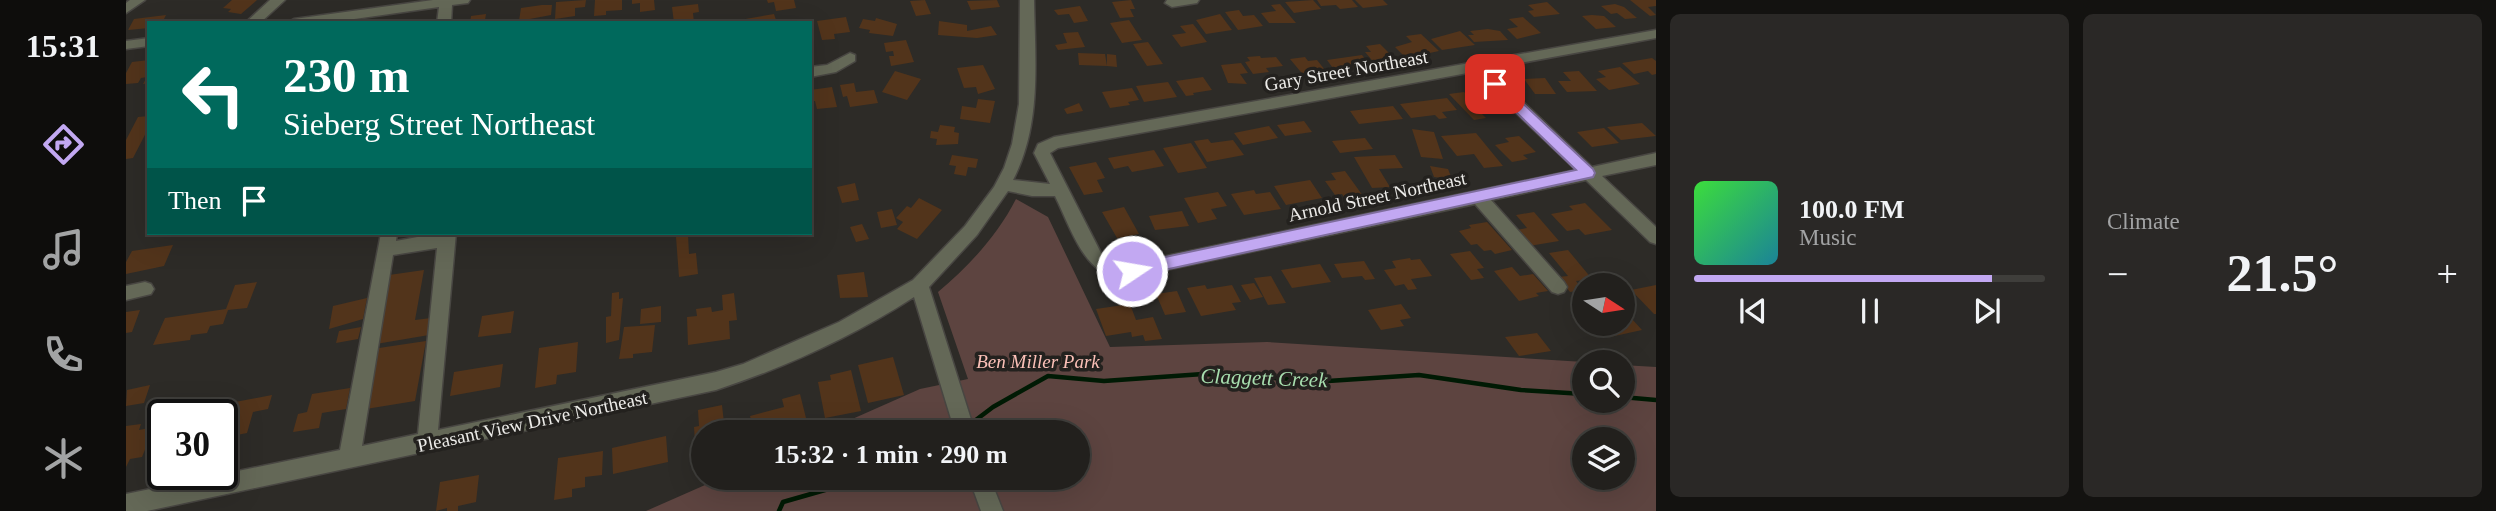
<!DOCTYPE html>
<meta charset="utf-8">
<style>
:root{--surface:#22201d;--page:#2a2826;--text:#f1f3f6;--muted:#a2a3a4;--line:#3f3e3b;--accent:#c2a8f2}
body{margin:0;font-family:Georgia,serif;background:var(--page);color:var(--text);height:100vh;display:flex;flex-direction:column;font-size:26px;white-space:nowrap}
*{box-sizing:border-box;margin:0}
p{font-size:23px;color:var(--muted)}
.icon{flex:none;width:38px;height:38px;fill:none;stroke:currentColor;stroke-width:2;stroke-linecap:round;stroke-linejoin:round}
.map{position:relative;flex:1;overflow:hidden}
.details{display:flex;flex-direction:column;gap:14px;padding:14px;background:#131210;width:840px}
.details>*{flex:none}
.banner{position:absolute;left:21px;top:21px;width:665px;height:214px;border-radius:0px;box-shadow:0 7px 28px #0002,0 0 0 2px var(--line);background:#00695c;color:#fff;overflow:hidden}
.needle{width:46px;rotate:102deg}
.controls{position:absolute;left:1446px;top:273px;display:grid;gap:14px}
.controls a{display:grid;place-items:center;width:63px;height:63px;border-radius:50%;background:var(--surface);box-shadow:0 7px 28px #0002,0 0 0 2px var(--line);font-size:35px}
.speed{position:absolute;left:21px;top:399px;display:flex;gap:14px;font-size:35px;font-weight:700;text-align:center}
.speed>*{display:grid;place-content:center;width:91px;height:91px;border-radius:50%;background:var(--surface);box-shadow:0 7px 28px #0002,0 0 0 2px var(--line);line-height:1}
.speed .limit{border:4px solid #111;border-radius:10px;background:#fff;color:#111}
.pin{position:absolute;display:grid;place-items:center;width:60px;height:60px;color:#fff;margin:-30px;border-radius:14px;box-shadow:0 4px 10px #0006}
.me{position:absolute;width:77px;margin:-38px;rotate:78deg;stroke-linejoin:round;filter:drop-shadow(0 0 5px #0008)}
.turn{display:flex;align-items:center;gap:24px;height:147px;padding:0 21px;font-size:32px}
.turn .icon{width:91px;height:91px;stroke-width:2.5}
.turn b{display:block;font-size:49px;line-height:60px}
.then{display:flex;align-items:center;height:66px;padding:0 21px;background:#0003;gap:14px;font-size:26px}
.big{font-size:52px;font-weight:700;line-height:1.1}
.details .widget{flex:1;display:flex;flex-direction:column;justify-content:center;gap:10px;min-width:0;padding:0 24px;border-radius:10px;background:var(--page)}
.song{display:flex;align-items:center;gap:21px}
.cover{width:84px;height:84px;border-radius:10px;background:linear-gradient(135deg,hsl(120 70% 55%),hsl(190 70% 35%))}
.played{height:7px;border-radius:4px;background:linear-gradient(90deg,var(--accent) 85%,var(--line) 85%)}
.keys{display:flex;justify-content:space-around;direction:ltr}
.heat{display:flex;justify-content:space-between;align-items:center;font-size:38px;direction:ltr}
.details .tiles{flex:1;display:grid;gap:14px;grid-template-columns:repeat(2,1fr)}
.trip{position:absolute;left:565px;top:420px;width:399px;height:70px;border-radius:35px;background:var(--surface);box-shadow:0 7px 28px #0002,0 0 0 2px var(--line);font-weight:700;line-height:70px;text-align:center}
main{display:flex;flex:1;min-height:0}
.menu{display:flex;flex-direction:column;width:126px;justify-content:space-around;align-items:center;background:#0e0d0c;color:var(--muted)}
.menu .icon{width:49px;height:49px}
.menu .on{color:var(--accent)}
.menu b{font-size:32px;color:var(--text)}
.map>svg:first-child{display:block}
</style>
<main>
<nav class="menu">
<b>15:31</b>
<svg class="icon on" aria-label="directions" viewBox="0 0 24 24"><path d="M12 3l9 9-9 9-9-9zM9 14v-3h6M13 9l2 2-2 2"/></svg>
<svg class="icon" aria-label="music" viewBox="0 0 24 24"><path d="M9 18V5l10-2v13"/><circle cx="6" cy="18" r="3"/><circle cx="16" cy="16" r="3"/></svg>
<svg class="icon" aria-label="phone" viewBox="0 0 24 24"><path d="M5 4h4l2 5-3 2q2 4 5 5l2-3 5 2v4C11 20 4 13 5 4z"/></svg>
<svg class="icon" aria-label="climate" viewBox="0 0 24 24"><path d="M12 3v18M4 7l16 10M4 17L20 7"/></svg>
</nav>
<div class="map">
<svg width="1530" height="511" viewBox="0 0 1530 511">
<rect width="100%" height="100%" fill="#2d2b27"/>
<path fill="#5d4440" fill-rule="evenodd" d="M890,199l32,18 62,130 157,-5 317,20v39h38v-36l34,2v144h-1010l75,-33h357v-46h-255l97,-43 48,-10 -30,-87c31,-26 59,-56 78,-93zM1458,439h38v39h-38z"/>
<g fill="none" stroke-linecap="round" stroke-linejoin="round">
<path stroke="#001a04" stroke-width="4.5" d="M1496,397l34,3
M834,432l33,-25 55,-31 56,5 99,-7 125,7 91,-6 102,15 63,4
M653,511l4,-9 84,-24"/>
</g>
<path fill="#52341b" d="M106,0h25l-16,14 -13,-2 3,-3 -8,-1z
M460,0l-1,7 -10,1v8l-20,3 1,-17z
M469,0h27v10l-16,1v4l-12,1z
M506,0h22l1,10 -15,2v-9l-8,1z
M641,0h27l2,8 -20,3 -2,-9 -6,1z
M799,0l6,14 -15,2 -6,-15z
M871,0l3,7 -29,3 -4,-9z
M1005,0l4,9h-5l4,8 -14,1 -8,-16z
M1187,0l8,9 -27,4 -9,-11z
M1191,0h35l6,7 -18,2 -4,-4 -15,1z
M1229,0h28l5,5 -25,3z
M1504,0h26v6l-8,1 8,8 -6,1z
M1421,2l13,12 -26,3 -6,-6 6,-1 -6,-5z
M572,4l1,8 -6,1 1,10h-20l-2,-16z
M1154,4l16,19h-27l-8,-10 15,-2 -5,-6z
M1489,4l9,3 13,11 -12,1 -8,-6 -6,1 -10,-8z
M416,5h10l-1,10 -32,6 2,-13z
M954,6l8,15 -14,2 -5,-9 -11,1 -4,-5z
M1113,10l4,6 11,-1 9,11 -25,4 -13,-18z
M360,14l-1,6 14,-1v4h-29l1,-7z
M648,14l3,9h-36l-1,-3z
M1094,14l12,16 -26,4 -10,-14z
M40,15l-4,8h-13v5l-21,2 6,-11z
M1466,15l12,1 12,11 -20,2 -14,-13z
M720,17l4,15 -16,2 1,5 -13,1 -5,-19z
M1397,17l18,16 -24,6 -10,-10 11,-2 -9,-8z
M750,18l21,6 -4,12 -24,-3 1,-3 -11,-2 4,-9 12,2z
M1003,20l13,20 -20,3 -12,-20z
M813,21l28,4v6l24,-5 6,9 -20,3 -39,-3z
M1067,24l14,18 -26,5 -9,-12 14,-2 -6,-7z
M1362,29l12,2 8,9 -34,2 -6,-7h6l-4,-4z
M1334,31l15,14 -33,5 -11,-11z
M952,32l7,15 -27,3 -3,-5 12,-2 -4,-10z
M1295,34l18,17 -33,7 -11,-11 17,-5 -6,-6z
M780,40l8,22 -23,4 -2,-10h5l-1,-5 -7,1 -2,-9z
M1022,42l15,22 -16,2 -14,-22z
M1254,44l17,17 -21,4 -11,-13h6l-5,-6z
M952,53l27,1 2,12 -28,-1z
M981,54l9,1 1,12 -10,-1z
M1236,55l8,10 -35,6 -8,-11z
M1134,56l1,2 15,-1 7,9 -17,2 3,4 -16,2 -8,-12 5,-1 -3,-4z
M1179,57l3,4 9,-1 8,10 -13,2 3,3 -10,2 -15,-18z
M1526,58l4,3v13l-4,1 -4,-4 -14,3 -12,-11z
M23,60l-3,5h3v18l-6,1 4,-7 -6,1 -3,5 -12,1v-11l6,-11z
M1115,63l7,10 -8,1 7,10 -19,-1 -7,-18z
M857,65l12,24 -17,5 -2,-7 -12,1 -7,-20z
M1494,67l20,17 -31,6 -13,-11 10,-2 -8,-6z
M769,71l26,8 -14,21 -25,-8z
M1453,71l18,20 -30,1 -9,-11h13l-8,-9z
M1077,77l9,13 -19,3 1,2 -8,1 -10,-15z
M1419,78l11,16h-21l-11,-15z
M1042,82l9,15 -33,5 -8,-16z
M728,83l2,9 18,-2 4,13 -28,4 -3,-11 -4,1 -3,-12z
M706,87l5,20 -20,2 -2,-8h-5v-11z
M1006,88l7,12 -11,2 2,3 -20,3 -8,-16z
M1338,92l11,10 4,-1 8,7 -9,2 8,8 -12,2 -25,-26z
M1321,98l10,12 -15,2 5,6 -8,1 -4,-4 -24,3 -11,-14z
M852,99l17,2 -5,22 -30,-4 2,-13 14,2z
M953,103l4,8 -16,3 -3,-5z
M1267,106l10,13 -44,5 -9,-13z
M23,116v11l-16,31 -7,1v-19l12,-23z
M1178,121l8,11 -27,4 -8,-11z
M1516,123l14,13 -35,4 -14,-13z
M814,125l15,2 -1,5 5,1 -1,11 -22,1 1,-6 -7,-1 1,-7 7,1z
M1143,126l9,12 -35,7 -9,-12z
M1478,128l15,15 -27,4 -15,-15z
M1286,129l22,3 9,27 -22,-2z
M1350,133l27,33 -19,2 -10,-14 -17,2 -16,-20z
M1393,136l17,16 -13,3 5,4 -16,3 -17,-17 14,-3 -4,-4z
M1239,138l8,11 -33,4 -8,-12z
M1082,139l3,4 22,-3 11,15 -37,7 -13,-21z
M1065,143l16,25 -29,5 -15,-25z
M1028,150l10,16 -32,6 -4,-6 -14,3 -6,-11z
M826,155l26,4 -2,9 -8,-1 -2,9 -12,-2 2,-8 -7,-1z
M1269,155l8,13 -24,1 11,18 -18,1 -18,-31z
M970,162l9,16 -8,2 6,12 -19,3 -15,-28z
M1304,166l18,3 4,10 -18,-2z
M1219,171l18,25 -18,3 -3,-5 -7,1 -10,-14 11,-1 -5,-7z
M1184,180l12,18 -36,7 -12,-19z
M729,183l4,17 -17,3 -5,-16z
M1128,190l2,4 14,-2 11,17 -37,6 -13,-21z
M1092,192l9,14 -16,3 6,10 -19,4 -14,-25z
M793,198l23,12 -25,29 -20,-10 6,-7 -7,-4 11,-12 4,2z
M1459,203l27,27 -27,5 -6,-6 -12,2 -16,-17 22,-4 -4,-4z
M998,207l15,27 -22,4 -15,-26z
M766,209l5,16 -16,3 -4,-16z
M1056,211l7,15 -34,4 -6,-14z
M1408,212l25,29 -30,5 -13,-16 11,-2 -11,-13z
M1361,222l25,28 -17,4 -4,-4 -7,1 -7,-7 -6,1 -12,-14 12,-3 -2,-3z
M736,224l7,15 -13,3 -6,-15z
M562,235l1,19 7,-1 2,21 -19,3 -3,-40z
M47,245l-9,21 -38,8v-12l6,-11z
M1442,250l24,29 -16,2 7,9 -13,2 -12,-15 10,-1 -19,-23z
M1344,251l14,17 -7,1 7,9 -13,2 -21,-26z
M1284,258l1,2 9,-1 12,17 -21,3 6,10 -9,1 -4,-6 -9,2 -11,-16 12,-2 -4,-7z
M1238,261l11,18 -10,1 -3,-4 -20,2 -8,-14z
M1194,264l11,18 -39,6 -11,-18z
M1386,267l8,9 13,-2 15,17 -12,2 3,3 -20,5 -25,-30z
M298,270l-9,50 16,-2 -2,17 -53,9 13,-69z
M738,272l4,25 -28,1 -3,-23z
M1145,276l15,27 -18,2 -14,-27z
M131,282l-10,26 -19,2 -5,14 -13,2 -3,7 -16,2 -1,5 -37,5 12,-27 61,-9 9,-24z
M1128,283l9,14 -13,3 -9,-15z
M1079,285l2,4 25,-4 9,17 -9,1 4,7 -35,6 -14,-28z
M1530,285v29h-2l-23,-24z
M1051,291l9,21 -21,3 -9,-21z
M493,292v7l4,-1 -4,42 -13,3v-26l5,-1 1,-23z
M608,293l3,27 -8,1 1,18 -42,6 -1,-28 10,-1 -1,-7 15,-2 1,5 11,-2 -1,-15z
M241,298l-4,21 -34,10 4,-23z
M1004,304l6,16 17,-3 9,22 -17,2 -2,-6 -11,2 -1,-5 -25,4 -10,-27z
M1275,304l10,14 -11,2 4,6 -23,4 -13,-20z
M535,306v16l-21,2 1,-15z
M1496,308l20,22 -32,7 -12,-13h24z
M14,310l-8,22 -6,1v-21z
M388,311l-3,22 -33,4 4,-21z
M529,325l-3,27 -19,2v4l-14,1 5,-32z
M235,327l-3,12 -22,4 3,-12z
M1411,333l14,18 -32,5 -14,-19z
M300,341l-11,60 -49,8 13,-61z
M452,342l-2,30 -19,3 -1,9 -21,4 4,-40z
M767,357l11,38 -36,8 -10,-38z
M377,364l-3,23 -50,9 4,-24z
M725,370l10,41 -36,7 -7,-36 13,-2 -1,-5z
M24,385l-6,18 -18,3 1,-16z
M224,388l-4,21 -24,4 -3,15 -26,4 5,-18 9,-2 5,-18z
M674,394l7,28 -40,10h-13l-4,-16 34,-9 -2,-8z
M146,395l-4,14 -15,3 -6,21 -25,5v-24l3,-10z
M596,405l3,27h-21v24l-8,1 -2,-30 5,-1 -1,-16z
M15,424l-2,6 15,-3 -12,30 -12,2 -4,8v-41z
M540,436l2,26 -55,12 -1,-26z
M477,451l-1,24 -17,2v10l-13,2v8l-18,3 4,-42z
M353,475l-3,27 -18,4v5h-11v-3l-11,3 4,-29z"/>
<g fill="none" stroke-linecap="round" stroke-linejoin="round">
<g stroke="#484642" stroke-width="3">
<path id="minor" d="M4,0h15l-19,13v-10z
M144,0h15l-25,23h-15z
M307,0h37l-2,3 -16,2 -1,18h-14l2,-16 -113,16h-39l7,-4z
M894,0h14c1,61 8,124 -21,180l37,4 -16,-31 4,-9 16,-7 602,-107v8l-168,31 104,98 64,-14v12l-54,11 54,51v17l-6,-2 -64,-62 -95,20 73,82 3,5 -3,5 -6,2 -6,-2 -77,-88 -356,76c-37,-10 -48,-52 -64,-84h-23l-24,-5 -31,44 -48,52 46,145h-20l-41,-135c-62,40 -128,70 -198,93l-569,121h-21v-17l214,-44 41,-217h16l-1,8 43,-8h17l-18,197 278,-58 27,-8 96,-42 74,-42 52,-54 29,-39 10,-19 8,-24 7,-40zM1347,72l103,98 -457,96 -18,-13 -51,-100 8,-5zM311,248l-19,186 -56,12 31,-191z
M1041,0h32l-2,3 -25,4 -7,-4z
M23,38v8l-23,3v-8z
M724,53l5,2v6l-19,11 -26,5v-10l17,-2z
M19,282l6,2 3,5 -3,5 -25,6v-14z
M843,478h21l13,33h-22z"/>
</g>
<use href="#minor" fill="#646857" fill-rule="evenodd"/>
</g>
<path fill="#c2a8f2" stroke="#7e6d9d" stroke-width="2" d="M1369,80l4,1 94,88 2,4 -2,4 -461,100 -6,-2 -3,-4 3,-5 6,-2 444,-94 -86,-83 -2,-3z"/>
<g text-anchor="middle" stroke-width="7" stroke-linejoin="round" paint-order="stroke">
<g font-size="19" fill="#ecebe8" stroke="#23211e">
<text transform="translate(1220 70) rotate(-10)" y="7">Gary Street Northeast</text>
<text transform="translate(1251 196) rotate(-12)" y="7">Arnold Street Northeast</text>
<text transform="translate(406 421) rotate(-12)" y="7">Pleasant View Drive Northeast</text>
</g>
<g font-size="19" font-style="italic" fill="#fbc0b7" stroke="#23211e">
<text x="912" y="368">Ben Miller Park</text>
</g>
<g font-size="21" font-style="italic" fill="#a7deae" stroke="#23211e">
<text transform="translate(1138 378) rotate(2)" y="7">Claggett Creek</text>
</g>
</g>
</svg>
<div class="controls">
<a><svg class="needle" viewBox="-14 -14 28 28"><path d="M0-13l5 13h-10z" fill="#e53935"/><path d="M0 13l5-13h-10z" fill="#a2a3a4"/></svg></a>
<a><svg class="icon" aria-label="search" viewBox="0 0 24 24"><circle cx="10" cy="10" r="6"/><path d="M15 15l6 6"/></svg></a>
<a><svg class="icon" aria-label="layers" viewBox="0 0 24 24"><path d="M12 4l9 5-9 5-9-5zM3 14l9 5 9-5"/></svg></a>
</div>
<div class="speed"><div class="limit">30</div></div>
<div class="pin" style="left:1369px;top:84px;background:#d93025"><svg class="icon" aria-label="arrive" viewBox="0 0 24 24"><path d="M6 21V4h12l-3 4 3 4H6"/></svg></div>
<svg class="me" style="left:1006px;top:271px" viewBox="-20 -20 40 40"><circle r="17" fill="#c2a8f2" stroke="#fff" stroke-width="3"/><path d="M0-11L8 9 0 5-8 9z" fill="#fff"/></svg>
<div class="trip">15:32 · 1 min · 290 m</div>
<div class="banner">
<div class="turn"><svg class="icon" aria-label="left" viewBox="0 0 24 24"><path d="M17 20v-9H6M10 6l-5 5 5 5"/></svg><div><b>230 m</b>Sieberg Street Northeast</div></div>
<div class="then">Then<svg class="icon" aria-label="arrive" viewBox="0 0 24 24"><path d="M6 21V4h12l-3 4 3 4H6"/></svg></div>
</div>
</div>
<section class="details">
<div class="tiles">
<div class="widget">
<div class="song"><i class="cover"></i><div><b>100.0 FM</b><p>Music</p></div></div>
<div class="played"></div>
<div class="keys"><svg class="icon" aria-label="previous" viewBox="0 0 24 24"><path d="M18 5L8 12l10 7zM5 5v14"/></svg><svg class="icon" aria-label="pause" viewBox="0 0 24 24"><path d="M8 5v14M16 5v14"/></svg><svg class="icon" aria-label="next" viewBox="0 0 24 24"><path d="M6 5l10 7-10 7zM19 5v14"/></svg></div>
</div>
<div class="widget"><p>Climate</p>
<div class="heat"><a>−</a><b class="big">21.5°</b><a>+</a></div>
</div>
</div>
</section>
</main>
